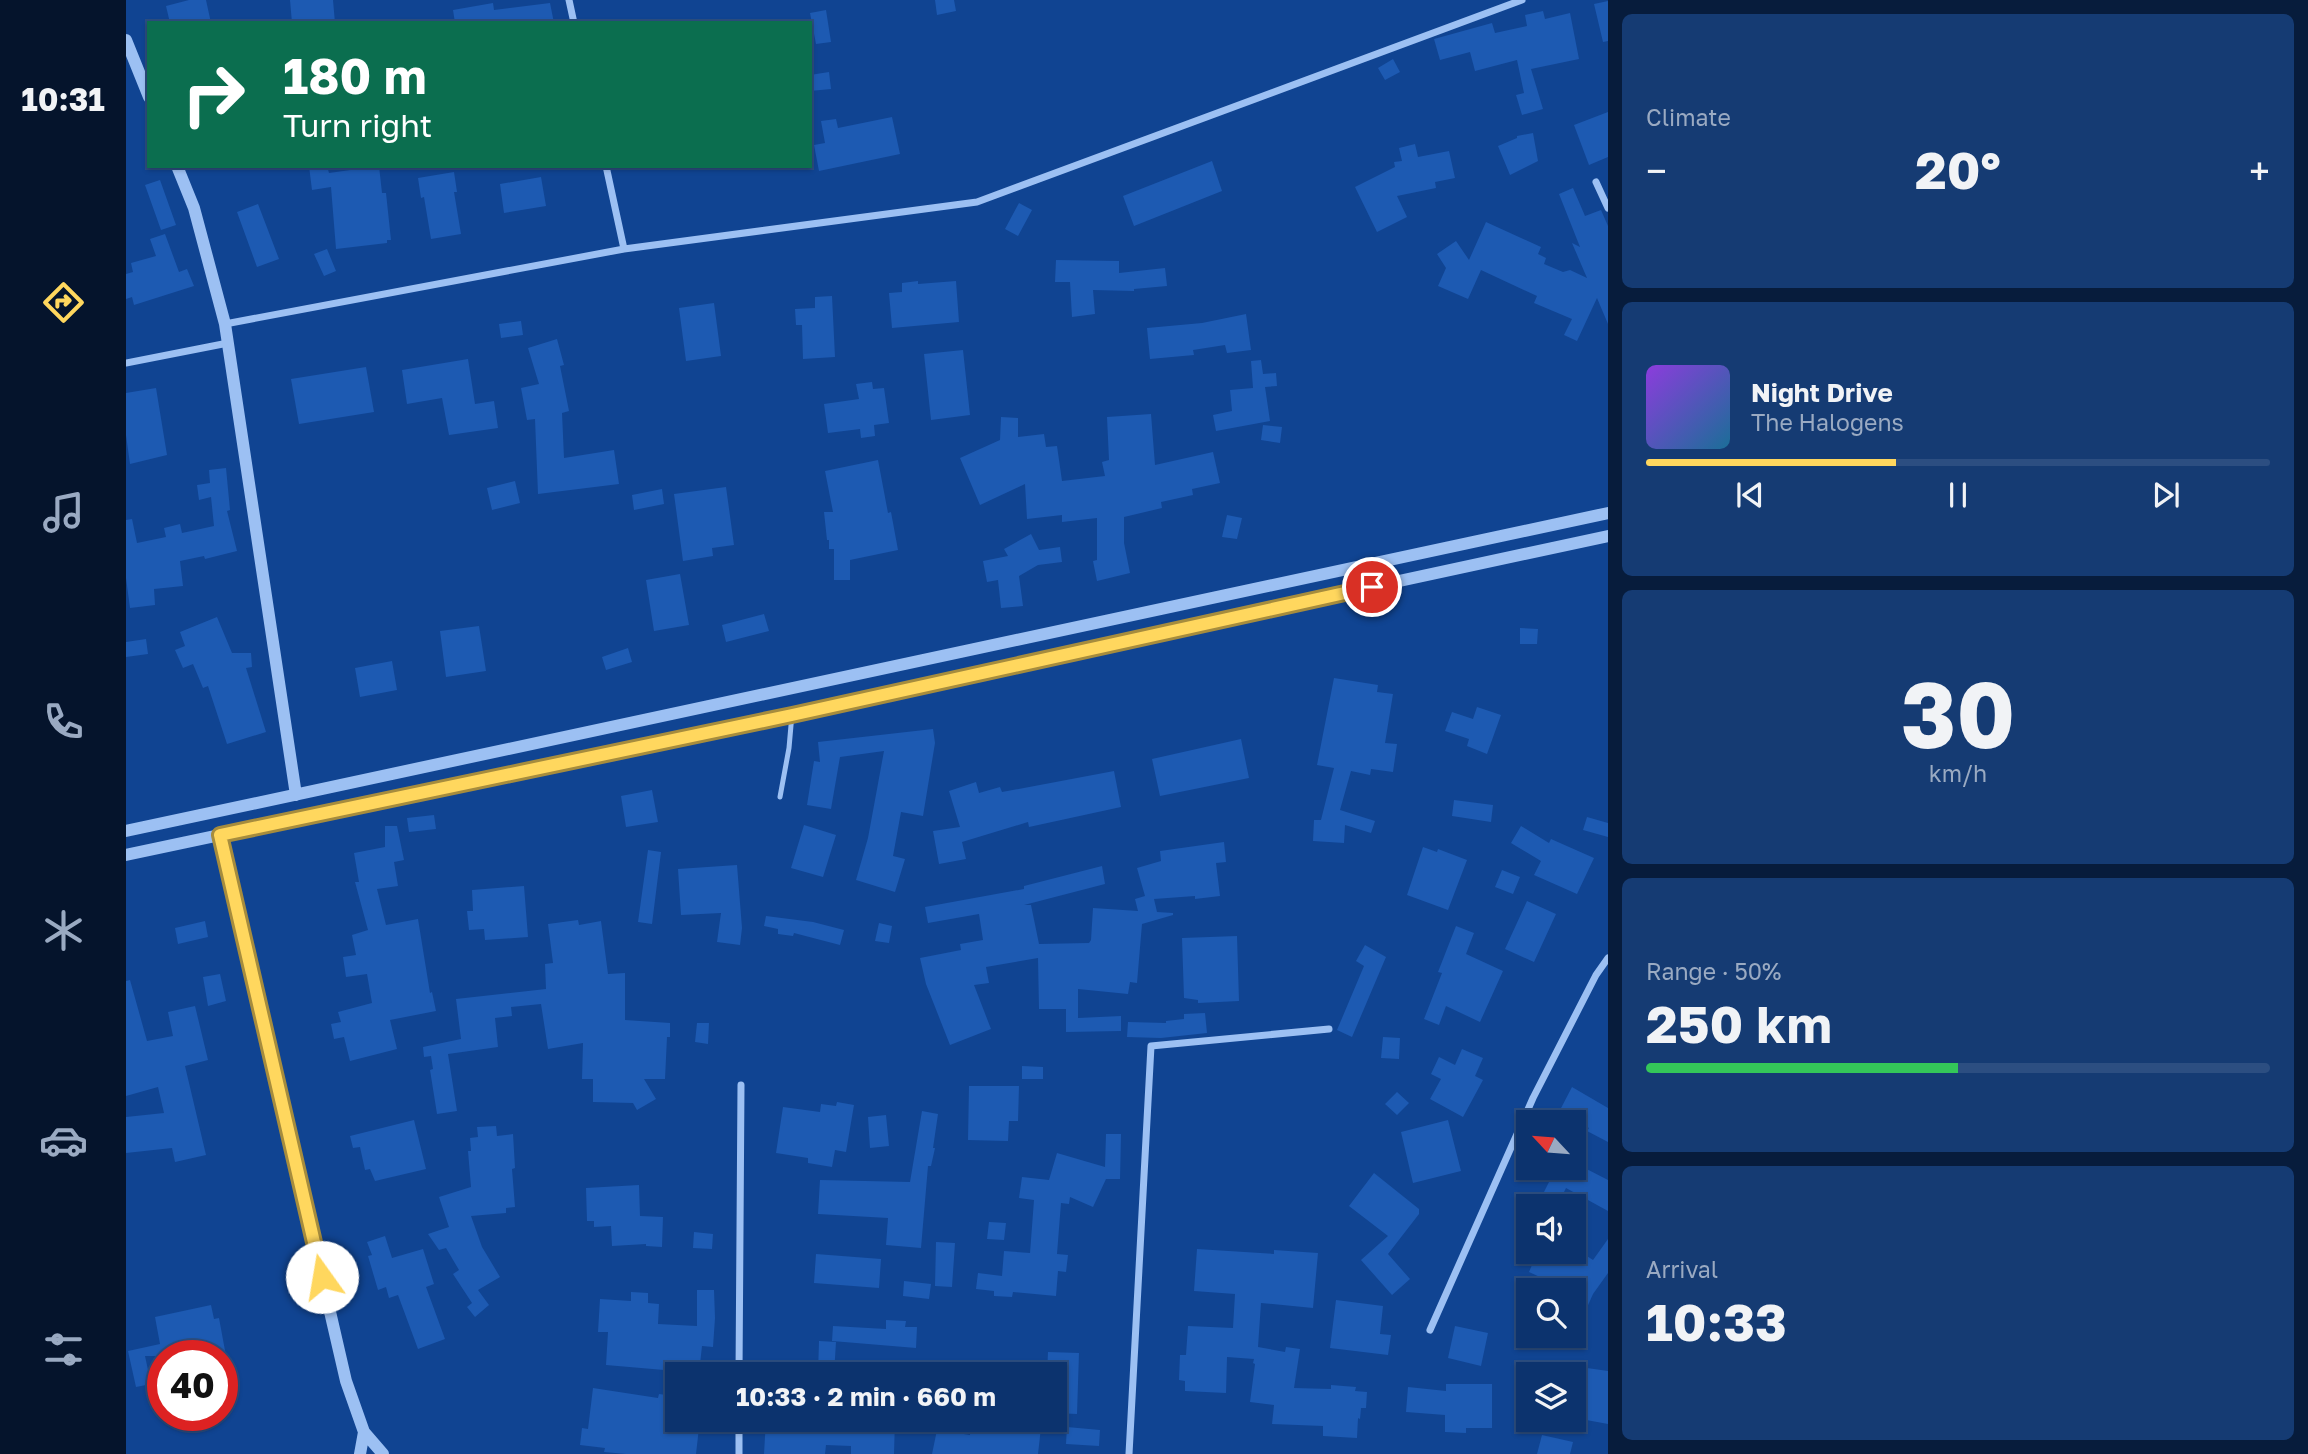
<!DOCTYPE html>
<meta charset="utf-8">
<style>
:root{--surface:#0c336e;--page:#153b73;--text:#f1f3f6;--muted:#9aaac2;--line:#2c4e81;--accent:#ffd75e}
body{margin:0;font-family:"Golos Text",sans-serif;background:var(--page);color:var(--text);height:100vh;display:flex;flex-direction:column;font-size:26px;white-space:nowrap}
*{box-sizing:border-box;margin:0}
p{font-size:23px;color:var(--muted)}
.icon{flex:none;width:38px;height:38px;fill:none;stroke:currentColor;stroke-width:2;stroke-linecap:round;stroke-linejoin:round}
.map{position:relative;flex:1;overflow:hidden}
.sheet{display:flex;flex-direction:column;gap:14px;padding:14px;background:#071c3c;width:700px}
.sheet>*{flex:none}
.banner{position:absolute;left:21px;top:21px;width:665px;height:147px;border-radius:0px;box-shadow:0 2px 5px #0004,0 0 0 2px var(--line);background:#0b6e4f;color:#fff;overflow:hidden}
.needle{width:46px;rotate:296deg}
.fabs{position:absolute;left:1390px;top:1110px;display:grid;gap:14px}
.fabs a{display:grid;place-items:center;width:70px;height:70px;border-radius:0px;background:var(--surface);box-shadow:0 2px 5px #0004,0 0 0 2px var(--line);font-size:35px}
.speed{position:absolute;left:21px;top:1340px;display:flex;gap:14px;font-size:35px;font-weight:700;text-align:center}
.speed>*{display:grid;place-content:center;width:91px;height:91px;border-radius:50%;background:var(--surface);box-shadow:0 2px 5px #0004,0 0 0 2px var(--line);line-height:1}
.speed .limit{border:10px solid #d22;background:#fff;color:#111}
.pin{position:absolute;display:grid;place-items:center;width:60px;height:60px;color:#fff;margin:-30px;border:4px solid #fff;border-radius:50%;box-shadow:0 2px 7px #0007}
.me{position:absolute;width:77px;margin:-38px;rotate:347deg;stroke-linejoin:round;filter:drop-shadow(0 0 5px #0008)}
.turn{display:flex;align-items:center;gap:24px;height:147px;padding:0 21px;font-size:32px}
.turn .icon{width:91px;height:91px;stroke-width:2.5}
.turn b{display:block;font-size:49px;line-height:60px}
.big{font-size:52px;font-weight:700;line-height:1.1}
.sheet .tile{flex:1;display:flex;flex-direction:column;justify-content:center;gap:10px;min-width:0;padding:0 24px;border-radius:10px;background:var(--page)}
.sheet .dial{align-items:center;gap:0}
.dial b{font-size:91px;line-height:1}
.song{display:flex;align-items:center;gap:21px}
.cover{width:84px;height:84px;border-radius:10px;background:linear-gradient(135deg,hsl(270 70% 55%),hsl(200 70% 35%))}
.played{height:7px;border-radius:4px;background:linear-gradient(90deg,var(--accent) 40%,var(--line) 40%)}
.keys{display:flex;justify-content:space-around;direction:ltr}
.heat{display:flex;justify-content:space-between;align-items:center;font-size:38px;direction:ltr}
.charge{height:10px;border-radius:5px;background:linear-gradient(90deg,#34c759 50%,var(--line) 0)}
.trip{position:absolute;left:539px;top:1362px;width:402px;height:70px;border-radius:0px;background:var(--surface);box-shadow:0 2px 5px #0004,0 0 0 2px var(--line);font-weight:700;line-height:70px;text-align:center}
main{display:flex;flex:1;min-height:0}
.tabs{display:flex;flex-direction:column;width:126px;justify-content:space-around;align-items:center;background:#05142c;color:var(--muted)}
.tabs .icon{width:49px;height:49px}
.tabs .on{color:var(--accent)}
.tabs b{font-size:32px;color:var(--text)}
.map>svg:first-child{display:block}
</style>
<main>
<nav class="tabs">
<b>10:31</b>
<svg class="icon on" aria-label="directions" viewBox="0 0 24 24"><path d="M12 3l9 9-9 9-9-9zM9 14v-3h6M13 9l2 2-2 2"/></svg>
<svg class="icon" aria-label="music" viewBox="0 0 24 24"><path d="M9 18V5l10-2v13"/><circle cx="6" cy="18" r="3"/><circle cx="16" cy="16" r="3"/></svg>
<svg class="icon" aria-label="phone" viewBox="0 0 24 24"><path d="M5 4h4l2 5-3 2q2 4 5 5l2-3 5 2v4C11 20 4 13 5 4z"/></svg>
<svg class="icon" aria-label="climate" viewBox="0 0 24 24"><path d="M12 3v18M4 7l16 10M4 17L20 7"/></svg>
<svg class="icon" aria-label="car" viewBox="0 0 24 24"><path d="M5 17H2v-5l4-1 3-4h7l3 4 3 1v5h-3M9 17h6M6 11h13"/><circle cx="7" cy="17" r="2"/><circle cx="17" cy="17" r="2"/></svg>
<svg class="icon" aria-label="filters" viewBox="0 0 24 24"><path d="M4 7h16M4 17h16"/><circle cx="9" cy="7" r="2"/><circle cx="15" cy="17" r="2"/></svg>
</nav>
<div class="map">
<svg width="1482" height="1454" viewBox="0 0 1482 1454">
<rect width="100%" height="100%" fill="#104492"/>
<path fill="#1d5ab2" d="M63,0h17l5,23h-41l-4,-17z
M164,0h43l2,23h-43z
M809,0h19l2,11 -19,4z
M1482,1v40l-5,1 -9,-38z
M367,3l1,7 56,-7 4,20h-99l-2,-13z
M700,10l5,32 -15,2 -6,-31z
M1417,11l2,8 25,-6 9,46 -48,10 12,40 -21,6 -6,-20 8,-2 -7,-33 -42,11 -5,-19 -30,8 -6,-21 58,-16 3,10 32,-7 -2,-11z
M1267,59l7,13 -15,8 -7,-12z
M703,72l2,17 -21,2v-16z
M1482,112v45l-19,8 -15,-40z
M766,117l8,37 -81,17 -5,-26 11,-2 -4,-22 15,-2 2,9z
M1407,133l5,28 -28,14 -12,-29 19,-8v-2z
M1289,144l3,13 31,-6 6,27 -20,4 1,6 -39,8 10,21 -30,15 -22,-45 40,-20 -1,-5 8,-1 -3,-13z
M1086,161l10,30 -88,35 -11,-30z
M183,166h18l2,7 50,-7 3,27h4l5,47h-4v3l-51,6 -5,-62 -19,3z
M328,172l3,20h-3l7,42 -30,5 -7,-42 -3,1 -3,-20z
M415,177l5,29 -42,7 -4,-29z
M34,180l16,45 -15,5 -16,-45z
M1447,188l12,28 16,-6 7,16v98l-11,-26 -20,43 -13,-6 8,-16 -38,-16 3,-7 -56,-26 -13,29 -30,-13 8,-18 -9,-14 19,-13 13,19 17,-38 55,25 -3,7 8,4 -2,6 19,8 7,-2 17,8 -15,-35 8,4 -21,-53z
M893,203l13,7 -14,26 -13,-7z
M132,204l21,55 -22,8 -20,-55z
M39,234l14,38 8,-3 7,17 -60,19 -2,-8 -6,2v-25l7,-2 -2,-9 25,-7 -6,-17z
M201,249l9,22 -12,5 -10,-22z
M930,260l63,1v12l46,-5 2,18 -33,3v2l-41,-1 2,24 -23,3 -2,-35h-15z
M792,281v3l38,-3 3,41 -67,6 -3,-35 13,-1v-9z
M706,296l3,61 -32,2 -1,-34h-6l-1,-16 20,-1v-11z
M588,303l7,53 -35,5 -7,-53z
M1120,314l5,36 -24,3 -2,-8 -32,5 1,5 -44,4 -3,-31 55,-5z
M395,321l2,14 -22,3 -2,-14z
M431,339l7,26 -4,1 9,45 -7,2 2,45 50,-8 5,34 -81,10 -3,-75 -8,1 -6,-32 18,-4 -11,-36z
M837,350l7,65 -39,5 -7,-66z
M342,359l7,45 19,-3 4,27 -49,7 -7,-37 -35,6 -5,-34z
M1135,360l2,14 13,-1 1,13 -12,1 5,34 -54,10 -3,-16 19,-4 -2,-21 23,-2 -2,-27z
M240,367l8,45 -75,12 -8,-45z
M746,382l1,7 11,-1 5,35 -15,2 1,11 -14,2 -1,-9 -32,4 -4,-29 35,-5 -3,-15z
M30,388l11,67 -37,9 -4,-29v-42z
M1025,414l4,51 58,-13 7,31 -28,6 1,6 -32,7 1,6 -38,9v26l6,30 -33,8 -4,-20 4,-1v-42l-35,4v-7l-35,4 -2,-35 -45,21 -20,-47 40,-18 1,-23 17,1v19l26,-3 2,13 11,-1 5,35 43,-5 -3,-14 7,-2 -2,-43z
M1137,425l19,2 -2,16 -19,-3z
M752,460l10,53 3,-1 7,38 -48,10v20h-16v-31h-5v-9h-2l-3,-28h9l-8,-41z
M100,468l4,42 -3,1 10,40 -32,8 -1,-3 -24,5 3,25 -29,3 1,16 -25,3 -4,-30v-58l6,-1 5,24 29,-6 -2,-9 16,-4 2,9 32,-7 -3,-29 -12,3 -2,-15 13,-2 -1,-13z
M389,481l5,22 -28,7 -5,-22z
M600,487l8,58 -22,3 1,8 -30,5 -9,-67z
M536,489l2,15 -30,6 -2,-15z
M1101,515l15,3 -5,21 -15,-2z
M905,534l8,16 21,-3 2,15 -24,3 -19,11 4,30 -22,2 -3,-28 -11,2 -4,-21 25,-5 -4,-7z
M554,574l9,51 -35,6 -8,-51z
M638,614l5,17 -43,11 -4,-17z
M91,617l15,36h19l1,14 -6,1 20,64 -39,12 -19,-58 -5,2 -10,-24 -10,4 -8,-18 10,-4 -5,-14z
M353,626l7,45 -40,6 -6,-46z
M1394,628l18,1 -1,15h-17z
M20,639l2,15 -22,3v-15z
M502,648l4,14 -26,8 -4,-13z
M266,661l5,29 -37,7 -5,-29z
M1208,678l44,7 -1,7 16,2 -8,49 12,1 -4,28 -22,-3 -1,6 -19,-4 -11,39 35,11 -4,12 -26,-8 -1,18 -31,-2 1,-21h7l13,-52 -17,-3z
M1351,707l24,8 -14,39 -20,-8 2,-7 -24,-8 7,-19 21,7z
M807,729l2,14 -12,73 -22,-4 -8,44 12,3 -10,33 -39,-12 12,-42 16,-87 -44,6 -9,52 -24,-4 7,-44 6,1 -2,-20z
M1115,739l8,39 -89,18 -8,-37z
M988,771l7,36 -92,20 -1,-5 -66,20 4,17 -27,5 -6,-33 27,-4 -11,-36 27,-9 3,11 21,-6 2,5z
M526,790l6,32 -32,5 -5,-31z
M1328,800l39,5 -2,17 -39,-6z
M308,815l2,14 -27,3 -2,-14z
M1461,817l21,6v14l-25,-7z
M678,825l32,10 -13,42 -32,-9z
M259,826h12l7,34 -10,2 4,24 -21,3 9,36 32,-6 12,74 2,-1 4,19 -46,9 7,29 -47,12 -6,-24 -10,2 -3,-15 10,-2 -3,-10 34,-9 -5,-29 -21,3 -3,-20 13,-2 -4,-20 16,-5 -13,-48h4l-5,-29 31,-6z
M1395,826l28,17 2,-4 43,19 -17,36 -43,-19 7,-14 -30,-18z
M1098,842l2,20 -10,1 4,33 -25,3v-3l-41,3 3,13 16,1v2l-31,9 -5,59 -7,-1 -2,12 -50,-5v29l43,-2v15l-55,1v-23h-27l-1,-51 -52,9 3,16 -15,2 17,44 -41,16 -24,-61 -6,-26 41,-8 -1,-6 23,-4 -4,-26 -51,9 -3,-16 99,-18v-3l78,-20 3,18 -81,21h7l8,39 50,-1 2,-3 2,-32 45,3 -3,-12 10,-3 -8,-28 24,-7 -1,-10z
M1297,847l14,5 1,-3 29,11 -19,50 -41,-15z
M522,850l13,2 -9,72 -14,-2z
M611,865l5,63 -2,17 -23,-3 4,-29 -40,2 -3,-46z
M1376,870l18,7 -7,17 -18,-7z
M398,886l4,51 -43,3 -1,-11 -15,1 -2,-19h6l-1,-21z
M1401,901l29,13 -22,48 -29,-13z
M640,916l47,6 31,8 -4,15 -46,-12 -1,3 -15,-2v-5l-14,-3z
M452,920l1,5 22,-4 7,53 17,-1v47l45,3v14h-3l-2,42h-21l12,20 -19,11 -4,-7 -40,-1v-23h-11l1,-36 -35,6 -7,-45 -30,3 1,9 -17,2 3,29 -50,7 9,57 -20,3 -7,-44 3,-1 -2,-13 -7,1 -1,-10 38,-8 -5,-40 90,-10 -1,-25 8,-1 -5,-39z
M79,921l3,16 -30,7 -3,-16z
M753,923l13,3 -3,17 -14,-2z
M1330,926l18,7 -8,21 37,17 -23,51 -34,-16 -7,19 -15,-6 18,-46 -4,-1z
M1111,936l2,65 -41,2v-3l-14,-2 -2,-60z
M1239,945l21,12 -34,80 -15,-7 27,-64 -8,-5z
M94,974l6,27 -18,5 -5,-29z
M4,980l17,61 26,-5 -5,-24 27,-6 13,54 -23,6 21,89 -31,7 -3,-14 -46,5v-36l38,-4 -6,-26 -32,9v-115z
M1079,1013l2,20 -46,5 -34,-1 1,-15 38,1v-2l18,-2v-5z
M571,1023h12l-1,21 -13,-2z
M1257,1037l17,1 -1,21 -18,-1z
M1336,1049l21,9 -8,18 8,4 -20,37 -33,-18 11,-20 -10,-5 8,-17 16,8z
M896,1066l21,1v12h-21z
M843,1086h50l-1,35h-9l-1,20 -40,-1z
M1446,1087l36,21v34l-21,-11 2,-3 -30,-16z
M1271,1092l12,11 -12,12 -12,-11z
M711,1102l17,3 -8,47 -11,-2 -3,17 -24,-4v-5l-32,-5 7,-46 37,5 1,-8 15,2z
M796,1111l16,3 -5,34h2l-4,18h-3l-7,82 -35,-3 2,-27 -70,-4 2,-34 90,2z
M760,1115l3,31 -19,2 -2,-31z
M288,1120l12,49 -51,12 -5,-12 -5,1 -5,-23 -7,1 -3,-12z
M1322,1120l13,51 -48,12 -12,-51z
M370,1126l1,10 16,-2 2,34 -3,1 3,38 -9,1v5l-35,3 11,31 18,30 -22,13 11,15 -14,12 -8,-10 5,-4 -19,-29 6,-4 -13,-22 -7,2 -11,-16 21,-7 -10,-30 32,-10 -3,-36h3l-1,-13 8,-1 -1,-10z
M980,1134h15l-1,45h-14l-13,28 -23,-10 -1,7 -8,-1 -4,51 11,1 -2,17 -8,-1 -2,25 -43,-4 -1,5 -18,-1v-5l-18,-2 2,-16 24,3 2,-25 26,2 4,-53 -15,-2 3,-21 27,3 8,-27 48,14z
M1447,1162l35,18v31l-42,-23 -9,18h-20l14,-28 -23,-11h45z
M1248,1173l45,36v5l-31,40 22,25 -18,16 -31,-35 27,-24 -39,-30z
M513,1185l1,31 23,1 -1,30 -16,-1v-2l-34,2 -1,-20 -17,1v-6h-7l-1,-33z
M863,1222l17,1 -2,17 -17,-1z
M568,1232l19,2 -1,15 -19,-1z
M259,1236l7,22 31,-9 11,35 -8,3 19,52 -27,10 -20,-54 -9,3 -3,-11 -8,3 -10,-34 4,-1 -5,-13z
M1482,1239v34l-15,21 -20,45v-49h-5l-39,-18 9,-21h41l14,9z
M810,1242l19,1 -3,44 -17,-1z
M1071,1249l77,5v-4l44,3 -5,55 -52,-5 -3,44 27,5 1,-5 14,2 -6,39 37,1v-4l25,2 -1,4 12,1 -1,16h-5l-1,11 -2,-1 -1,20 -34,-2v-10l-51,-2 2,-19 -24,-3 5,-38 -2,-1 1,-4 -27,-2 -1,36 -41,-2v-10l-6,-1 1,-25h6l2,-29 45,2 2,-34 -41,-3z
M690,1254l65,5 -2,29 -65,-5z
M778,1281l27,3 -2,15 -26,-3z
M571,1290h17l1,28 -2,29 -11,-1 -3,27 -93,-8 2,-33h-10l2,-33 31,2v-9l17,1v10l11,1 -1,20 39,2z
M1210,1300l47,6 -3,28 11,1 -3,20 -58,-7z
M85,1305l3,14 5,-1 7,38h-81l6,28 -15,3 -8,-36 32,-7 -5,-27z
M760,1320l20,1 -1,6h12l-1,21 -84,-7 1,-15 53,3z
M1329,1326l33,7 -7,33 -33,-8z
M693,1341l17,1 -2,32h-16z
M922,1352l31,1 -2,61 -22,-1v-39h-8z
M1447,1366l35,5v53l-27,-5 6,-34 -14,-3z
M1320,1384h46v44h-26v5l-21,-1v-17l-39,-3 2,-25 38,4z
M467,1388l65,10 1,-4 14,2v3h4v20h23l-4,35h-70l-22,-2 1,-4 -25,-3 2,-17 6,1z
M640,1419h27v3l41,1 47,4v-8h14l-1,35h-43v-8l-25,-1 -1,9h-61z
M890,1419h26l-4,35h-106l5,-24 33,5 1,-8 44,6z
M941,1427l33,3 -1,16 -33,-2z
M1416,1435l31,7 -3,12h-33z"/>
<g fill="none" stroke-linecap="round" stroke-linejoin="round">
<path stroke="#9cc0f3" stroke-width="5" d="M654,797l9,-49 3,-34"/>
<path stroke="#9cc0f3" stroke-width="7" d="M443,0l5,23
M480,166l18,83
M1470,182l12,26
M99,324l399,-75 353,-47 545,-202
M0,363l102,-20
M1304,1330l103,-232 63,-123 12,-17
M613,1374l2,-289
M613,1454v-35
M1003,1454l22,-408 178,-17"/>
<path stroke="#9cc0f3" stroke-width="12" d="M0,40l23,57
M51,166l17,42 31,116 71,471
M0,831l1482,-318
M94,835l126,546 18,51 19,22
M0,855l666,-141 292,-65 524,-113
M234,1454l4,-22"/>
</g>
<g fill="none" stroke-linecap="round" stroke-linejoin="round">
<g stroke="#a68c3d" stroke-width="18">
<path id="route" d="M196,1277l-102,-442 572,-120 580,-128"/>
</g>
<use href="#route" stroke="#ffd75e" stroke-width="12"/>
</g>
</svg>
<div class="fabs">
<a><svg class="needle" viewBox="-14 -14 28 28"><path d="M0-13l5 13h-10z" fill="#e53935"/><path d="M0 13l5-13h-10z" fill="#9aaac2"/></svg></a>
<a><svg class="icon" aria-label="sound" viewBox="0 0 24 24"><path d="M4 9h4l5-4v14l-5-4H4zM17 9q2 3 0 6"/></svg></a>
<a><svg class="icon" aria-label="search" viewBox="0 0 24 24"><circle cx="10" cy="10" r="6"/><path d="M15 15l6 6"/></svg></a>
<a><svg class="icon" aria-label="layers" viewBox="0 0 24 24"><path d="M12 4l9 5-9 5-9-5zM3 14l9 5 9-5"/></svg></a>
</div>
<div class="speed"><div class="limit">40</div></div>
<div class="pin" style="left:1246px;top:587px;background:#d93025"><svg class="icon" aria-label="arrive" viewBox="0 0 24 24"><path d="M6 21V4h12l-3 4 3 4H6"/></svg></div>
<svg class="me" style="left:196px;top:1277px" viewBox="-20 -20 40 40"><circle r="19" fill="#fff"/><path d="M0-13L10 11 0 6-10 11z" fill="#ffd75e"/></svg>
<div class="trip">10:33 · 2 min · 660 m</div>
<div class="banner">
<div class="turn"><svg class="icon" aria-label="right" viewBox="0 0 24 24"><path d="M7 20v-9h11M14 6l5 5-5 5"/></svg><div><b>180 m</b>Turn right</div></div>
</div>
</div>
<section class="sheet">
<div class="tile"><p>Climate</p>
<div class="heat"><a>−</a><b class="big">20°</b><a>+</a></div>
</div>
<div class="tile">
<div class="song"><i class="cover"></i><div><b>Night Drive</b><p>The Halogens</p></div></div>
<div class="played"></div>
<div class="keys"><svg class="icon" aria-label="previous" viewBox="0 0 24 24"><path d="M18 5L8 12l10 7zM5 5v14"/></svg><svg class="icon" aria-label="pause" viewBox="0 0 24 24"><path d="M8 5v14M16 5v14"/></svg><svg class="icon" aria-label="next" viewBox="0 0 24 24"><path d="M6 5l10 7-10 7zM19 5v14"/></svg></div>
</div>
<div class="tile dial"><b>30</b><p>km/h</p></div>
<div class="tile"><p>Range · 50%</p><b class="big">250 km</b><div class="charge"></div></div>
<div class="tile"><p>Arrival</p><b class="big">10:33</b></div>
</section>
</main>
